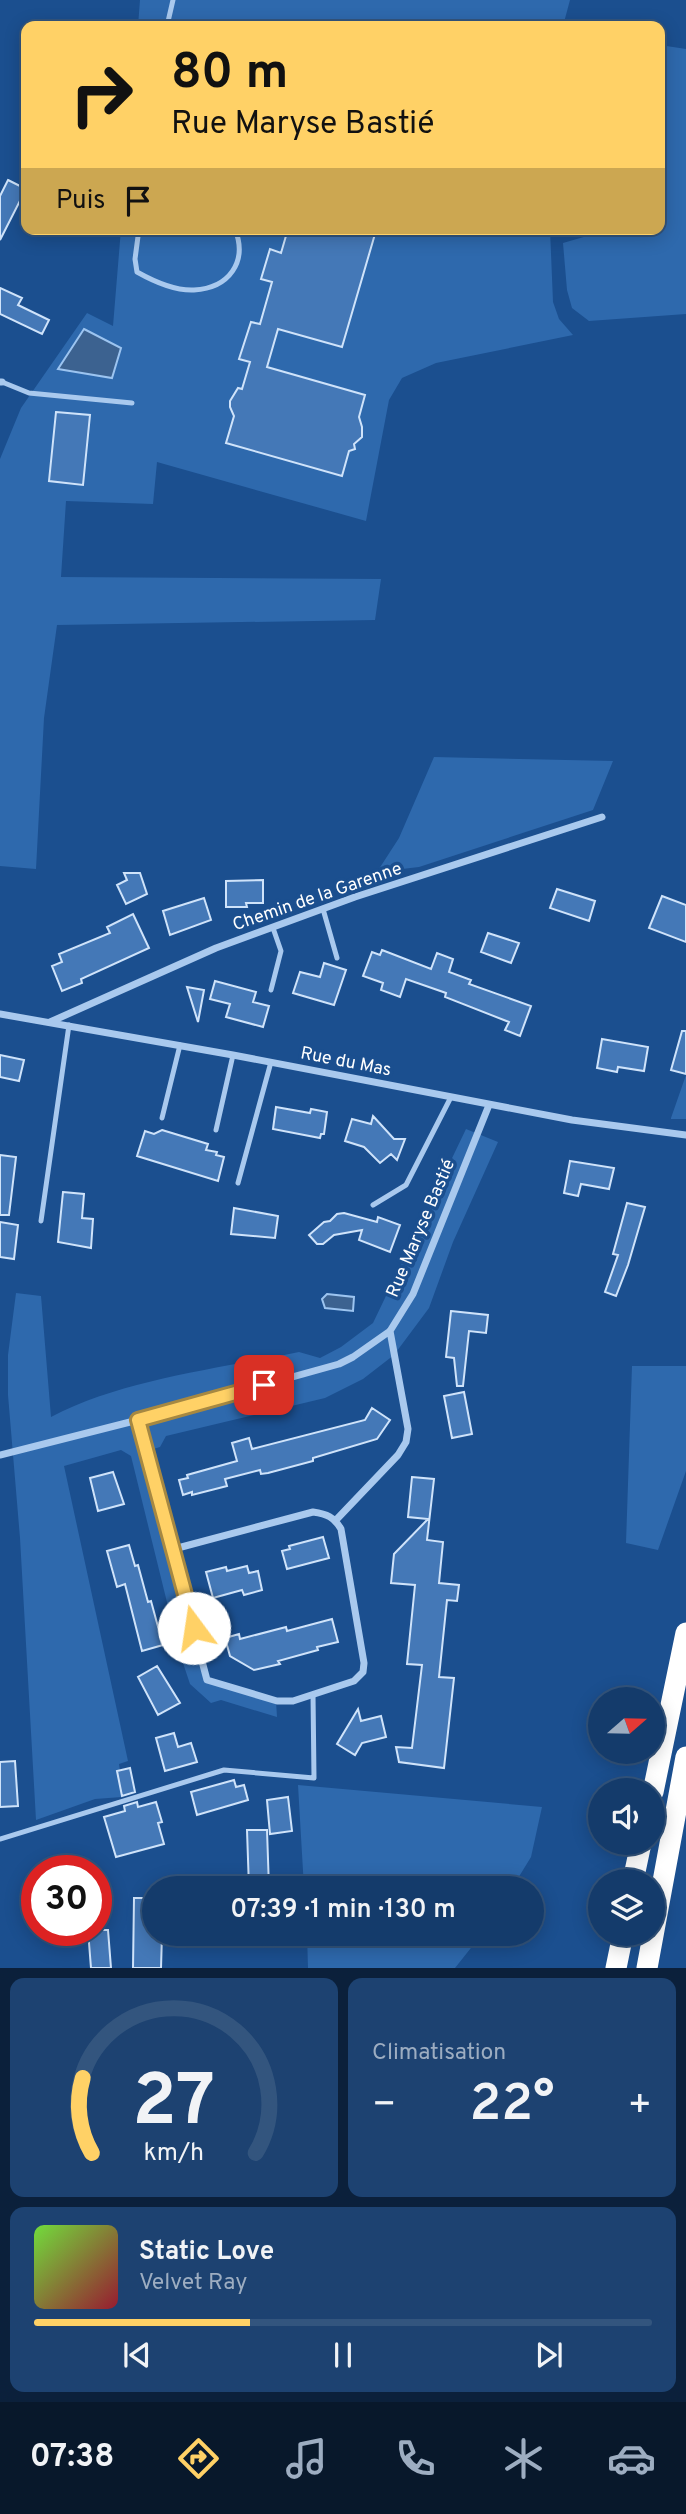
<!DOCTYPE html>
<html lang="fr">
<meta charset="utf-8">
<style>
:root{--surface:#143b6b;--page:#1d4271;--text:#f1f3f6;--muted:#9dadc1;--line:#33557e;--accent:#ffd166}
body{margin:0;font-family:Overpass,sans-serif;background:var(--page);color:var(--text);height:100vh;display:flex;flex-direction:column;font-size:26px;white-space:nowrap}
*{box-sizing:border-box;margin:0}
p{font-size:23px;color:var(--muted)}
.icon{flex:none;width:38px;height:38px;fill:none;stroke:currentColor;stroke-width:2;stroke-linecap:round;stroke-linejoin:round}
.map{position:relative;height:1968px;overflow:hidden}
.side{display:flex;flex-direction:column;gap:10px;padding:10px;background:#0b203b;flex:1}
.side>*{flex:none}
.hud{position:absolute;left:21px;top:21px;width:644px;height:214px;border-radius:14px;box-shadow:0 4px 18px #0003,0 0 0 2px var(--line);background:#ffd166;color:#111;overflow:hidden}
.needle{width:46px;rotate:70deg}
.controls{position:absolute;left:588px;top:1687px;display:grid;gap:14px}
.controls a{display:grid;place-items:center;width:77px;height:77px;border-radius:50%;background:var(--surface);box-shadow:0 4px 18px #0003,0 0 0 2px var(--line);font-size:35px}
.speed{position:absolute;left:21px;top:1855px;display:flex;gap:14px;font-size:35px;font-weight:700;text-align:center}
.speed>*{display:grid;place-content:center;width:91px;height:91px;border-radius:50%;background:var(--surface);box-shadow:0 4px 18px #0003,0 0 0 2px var(--line);line-height:1}
.speed .limit{border:10px solid #d22;background:#fff;color:#111}
.pin{position:absolute;display:grid;place-items:center;width:60px;height:60px;color:#fff;margin:-30px;border-radius:14px;box-shadow:0 4px 10px #0006}
.me{position:absolute;width:77px;margin:-38px;rotate:346deg;stroke-linejoin:round;filter:drop-shadow(0 0 5px #0008)}
.turn{display:flex;align-items:center;gap:24px;height:147px;padding:0 35px;font-size:32px}
.turn .icon{width:91px;height:91px;stroke-width:2.5}
.turn b{display:block;font-size:49px;line-height:60px}
.then{display:flex;align-items:center;height:66px;padding:0 35px;background:#0003;gap:14px;font-size:26px}
.big{font-size:52px;font-weight:600;line-height:1.1}
.side .card{flex:1;display:flex;flex-direction:column;justify-content:center;gap:10px;min-width:0;padding:0 24px;border-radius:14px;background:var(--page)}
.side .dial{align-items:center;gap:0}
.dial svg{height:182px;overflow:visible;fill:none;stroke:var(--line);stroke-width:7;stroke-linecap:round;text-anchor:middle}
.dial text{fill:var(--text);stroke:none}
.song{display:flex;align-items:center;gap:21px}
.cover{width:84px;height:84px;border-radius:10px;background:linear-gradient(135deg,hsl(100 70% 55%),hsl(350 70% 35%))}
.played{height:7px;border-radius:4px;background:linear-gradient(90deg,var(--accent) 35%,var(--line) 35%)}
.keys{display:flex;justify-content:space-around;direction:ltr}
.heat{display:flex;justify-content:space-between;align-items:center;font-size:38px;direction:ltr}
.side .tiles{flex:1;display:grid;gap:10px;grid-template-columns:1fr 1fr}
.card:last-child{grid-column:span 2}
.trip{position:absolute;left:142px;top:1876px;width:402px;height:70px;border-radius:35px;background:var(--surface);box-shadow:0 4px 18px #0003,0 0 0 2px var(--line);font-weight:600;line-height:70px;text-align:center}
.dock{display:flex;height:112px;justify-content:space-around;align-items:center;background:#08182b;color:var(--muted)}
.dock .icon{width:49px;height:49px}
.dock .active{color:var(--accent)}
.dock b{font-size:32px;color:var(--text)}
.map>svg:first-child{display:block}
</style>
<div class="map">
<svg width="686" height="1968" viewBox="0 0 686 1968">
<rect width="100%" height="100%" fill="#1b4f8f"/>
<path fill="#2e69ad" d="M140,0h430l-7,26h-425z
M660,45l26,4v265l-97,7 -17,-13 -5,-18 -4,-47 31,-9v-5h66z
M121,229h429l3,73 6,17 14,16 -137,28 -34,15 -13,22 -23,121 -209,-59 -4,42 -87,-3 -5,76 320,2 -6,41 -318,5 -13,93 -8,151 -36,-3v-407l21,-51 66,-95 26,13z
M434,757l179,4 -20,49 -174,57 -42,5 22,-34z
M686,1075v44h-15v-1z
M466,1129l32,13 -45,100 -24,66 -35,47 -31,24 -38,19 -159,38 -6,11 -13,4 60,229 69,21 1,16 -56,-17 -10,3 -21,-19 -11,-33 -48,-195 -10,-6 -57,16 64,295 -9,3 1,7 -3,1 5,25 -27,2 -59,21 -16,-282 -12,-143v-40l8,-62 25,3 10,121c73,-38 167,-48 248,-65l21,6 21,-11 32,-24z
M632,1366h54v105l-28,79 -32,-7z
M298,1785l244,22 -11,50 -19,31h-208z
M307,1934h175l-27,34h-147z"/>
<path fill="#3c6290" stroke="#9cc4f0" stroke-width="2" d="M84,329l37,19 -9,30 -54,-9z
M327,1294l27,3 -1,14 -28,-3 -3,-9z"/>
<path fill="#4478b7" stroke="#cfe3fa" stroke-width="2" d="M8,180l18,9 -26,51v-44z
M288,229h69l18,5 -33,113 -64,-18 -11,38 98,28 -6,22 3,10v10l-8,7 1,5 -6,2 -7,25 -116,-33 8,-27 -4,-9v-6l8,-13 4,1 8,-27 -11,-3 12,-37 9,2 12,-42 -11,-3 9,-30 11,4z
M0,288l22,10 -4,7 31,15 -7,14 -42,-20z
M56,412l34,3 -7,70 -34,-4z
M124,873h16l7,21 -21,10 -9,-19 10,-5z
M263,880v23h-17l1,4h-21v-26z
M557,889l38,12 -6,20 -39,-13z
M662,896l24,9v37l-37,-14z
M204,898l7,22 -41,15 -7,-24z
M133,914l16,34 -68,31 1,4 -20,8 -10,-25 10,-4 -3,-8 51,-21 -3,-6z
M488,933l31,10 -8,20 -30,-11z
M382,950l49,19 6,-16 16,6 -4,13 22,8 -2,4 62,22 -11,30 -15,-6 4,-8 -64,-25 1,-4 -40,-14 -6,18 -19,-7 2,-7 -20,-7 9,-24 8,3z
M324,963l22,7 -12,35 -41,-12 7,-21 20,5z
M215,981l41,11 -3,10 16,4 -6,21 -37,-10 4,-13 -20,-5z
M187,987l17,3 -6,32z
M682,1031h4v43l-15,-4z
M602,1039l46,8 -4,24 -26,-4 -1,5 -20,-4z
M0,1055l24,5 -5,21 -19,-4z
M276,1107l34,6 1,-4 16,3 -3,22h-3l-1,4 -47,-9z
M373,1116l21,23h11l-8,21 -6,-6 -11,9 -16,-16 -19,-6 7,-22 19,5z
M162,1130l46,14 -2,6 11,2 -1,3 8,2 -6,24 -81,-25 8,-25 9,3z
M0,1155l16,2 -7,58h-9z
M570,1161l44,7 -5,21 -28,-5 -3,12 -14,-3z
M63,1192l21,2 -2,24 11,1 -2,29 -33,-6z
M627,1203l18,4 -17,58 -12,31 -11,-4 13,-37 -5,-1z
M234,1208l44,8 -3,22 -44,-4z
M344,1213l33,9 1,-5 22,8 -10,27 -31,-12 3,-10 -28,5 -11,9h-6l-8,-9 15,-13 6,-1 7,-7z
M0,1222l18,3 -4,34 -14,-2z
M451,1311l37,4 -2,18 -17,-2 -6,55h-6l-3,-28 -8,-1z
M464,1392l8,42 -20,4 -8,-42z
M372,1408l18,12 -13,19 -64,19v3l-45,12 -7,1 -1,-4 -35,9 2,7 -35,9v-3l-9,3 -4,-15 9,-2 -1,-3 50,-14 -5,-18 17,-5 3,11 113,-29z
M113,1472l11,32 -26,7 -8,-33z
M412,1477l22,2 -7,61 16,2 -4,41 20,2 -2,16 -10,-1 -8,77 15,1 -10,90 -45,-6 -3,-15 16,1 10,-83 -15,-1 8,-79 -24,-2 3,-29 34,-35 -20,-2z
M323,1537l6,21 -42,11 -5,-18 8,-2 -1,-3z
M129,1545l6,21 3,-1 10,37 3,-1 12,44 -21,6 -17,-67 -8,3 -10,-36z
M247,1566l2,7 9,-2 4,19 -18,5 -2,-5 -29,8 -7,-26 20,-5 1,4z
M332,1619l6,23 -21,5 1,3 -40,11 2,3 -26,6 -24,-14 -5,-18 14,-4 1,5 46,-12 1,4z
M157,1666l23,37 -22,12 -20,-38z
M358,1709l3,12 20,-5 5,21 -24,6 -7,12 -18,-11z
M174,1733l4,14 13,-4 6,19 -32,9 -9,-33z
M15,1761l3,45 -18,1v-45z
M130,1768l5,24 -13,4 -5,-25z
M234,1780l2,7 8,-2 4,15 -51,15 -6,-23z
M288,1797l4,34 -22,3 -3,-34z
M137,1802l1,5 18,-5 6,20 -4,1 6,21 -48,13 -12,-40 21,-6 -1,-5z
M247,1830h20l2,58h-20z
M134,1898h20v36h8l-1,34h-28z
M88,1930h20l3,38h-20z"/>
<g fill="none" stroke-linecap="round" stroke-linejoin="round">
<path stroke="#a9c9ee" stroke-width="5" d="M167,26l6,-26
M139,229l-4,30 2,13c16,9 37,19 57,18 35,-2 54,-28 41,-61
M2,382l27,11 103,10
M323,909l14,49
M271,990l10,-39 -8,-23
M162,1118l18,-73
M216,1130l17,-75
M238,1183l33,-121
M373,1205l33,-20 45,-88
M41,1221l28,-196
M0,1839l224,-69 90,8 -1,-84"/>
<path stroke="#a9c9ee" stroke-width="7" d="M0,382h2
M0,1014l233,41 339,65 114,15
M50,1022l166,-74 139,-51 247,-80
M138,1420l69,260 70,21h16l61,-20 9,-9 1,-9 -23,-134c-7,-12 -14,-15 -28,-17l-139,37
M0,1455l138,-35 201,-56 14,-7 37,-26 23,-37 76,-189
M336,1520l62,-65 8,-13 2,-13 -18,-98"/>
<path stroke="#fff" stroke-width="21" d="M653,1792l33,-159
M633,1881l8,-38
M616,1968l7,-34
M647,1968l39,-211"/>
</g>
<g fill="none" stroke-linecap="round" stroke-linejoin="round">
<g stroke="#a68842" stroke-width="18">
<path id="route" d="M194,1628l-56,-208 126,-35"/>
</g>
<use href="#route" stroke="#ffd166" stroke-width="12"/>
</g>
<g text-anchor="middle" stroke-width="7" stroke-linejoin="round" paint-order="stroke">
<g font-size="18" fill="#fff" stroke="#1b4f8f">
<text transform="translate(317 896) rotate(-19)" y="6">Chemin de la Garenne</text>
<text transform="translate(346 1061) rotate(11)" y="6">Rue du Mas</text>
<text transform="translate(420 1228) rotate(-67)" y="6">Rue Maryse Bastié</text>
</g>
</g>
</svg>
<div class="controls">
<a><svg class="needle" viewBox="-14 -14 28 28"><path d="M0-13l5 13h-10z" fill="#e53935"/><path d="M0 13l5-13h-10z" fill="#9dadc1"/></svg></a>
<a><svg class="icon" aria-label="sound" viewBox="0 0 24 24"><path d="M4 9h4l5-4v14l-5-4H4zM17 9q2 3 0 6"/></svg></a>
<a><svg class="icon" aria-label="layers" viewBox="0 0 24 24"><path d="M12 4l9 5-9 5-9-5zM3 14l9 5 9-5"/></svg></a>
</div>
<div class="speed"><div class="limit">30</div></div>
<div class="pin" style="left:264px;top:1385px;background:#d93025"><svg class="icon" aria-label="arrive" viewBox="0 0 24 24"><path d="M6 21V4h12l-3 4 3 4H6"/></svg></div>
<svg class="me" style="left:194px;top:1628px" viewBox="-20 -20 40 40"><circle r="19" fill="#fff"/><path d="M0-13L10 11 0 6-10 11z" fill="#ffd166"/></svg>
<div class="trip">07:39 · 1 min · 130 m</div>
<div class="hud">
<div class="turn"><svg class="icon" aria-label="right" viewBox="0 0 24 24"><path d="M7 20v-9h11M14 6l5 5-5 5"/></svg><div><b>80 m</b>Rue Maryse Bastié</div></div>
<div class="then">Puis<svg class="icon" aria-label="arrive" viewBox="0 0 24 24"><path d="M6 21V4h12l-3 4 3 4H6"/></svg></div>
</div>
</div>
<section class="side">
<div class="tiles">
<div class="card dial"><svg viewBox="0 0 100 80">
<path d="M14 69A42 42 0 1 1 86 69"/>
<path d="M14 69A42 42 0 0 1 10 36" stroke="#ffd166"/>
<text x="50" y="56" font-size="32" font-weight="700">27</text>
<text x="50" y="72" font-size="11">km/h</text>
</svg></div>
<div class="card"><p>Climatisation</p>
<div class="heat"><a>−</a><b class="big">22°</b><a>+</a></div>
</div>
<div class="card">
<div class="song"><i class="cover"></i><div><b>Static Love</b><p>Velvet Ray</p></div></div>
<div class="played"></div>
<div class="keys"><svg class="icon" aria-label="previous" viewBox="0 0 24 24"><path d="M18 5L8 12l10 7zM5 5v14"/></svg><svg class="icon" aria-label="pause" viewBox="0 0 24 24"><path d="M8 5v14M16 5v14"/></svg><svg class="icon" aria-label="next" viewBox="0 0 24 24"><path d="M6 5l10 7-10 7zM19 5v14"/></svg></div>
</div>
</div>
</section>
<nav class="dock">
<b>07:38</b>
<svg class="icon active" aria-label="directions" viewBox="0 0 24 24"><path d="M12 3l9 9-9 9-9-9zM9 14v-3h6M13 9l2 2-2 2"/></svg>
<svg class="icon" aria-label="music" viewBox="0 0 24 24"><path d="M9 18V5l10-2v13"/><circle cx="6" cy="18" r="3"/><circle cx="16" cy="16" r="3"/></svg>
<svg class="icon" aria-label="phone" viewBox="0 0 24 24"><path d="M5 4h4l2 5-3 2q2 4 5 5l2-3 5 2v4C11 20 4 13 5 4z"/></svg>
<svg class="icon" aria-label="climate" viewBox="0 0 24 24"><path d="M12 3v18M4 7l16 10M4 17L20 7"/></svg>
<svg class="icon" aria-label="car" viewBox="0 0 24 24"><path d="M5 17H2v-5l4-1 3-4h7l3 4 3 1v5h-3M9 17h6M6 11h13"/><circle cx="7" cy="17" r="2"/><circle cx="17" cy="17" r="2"/></svg>
</nav>
